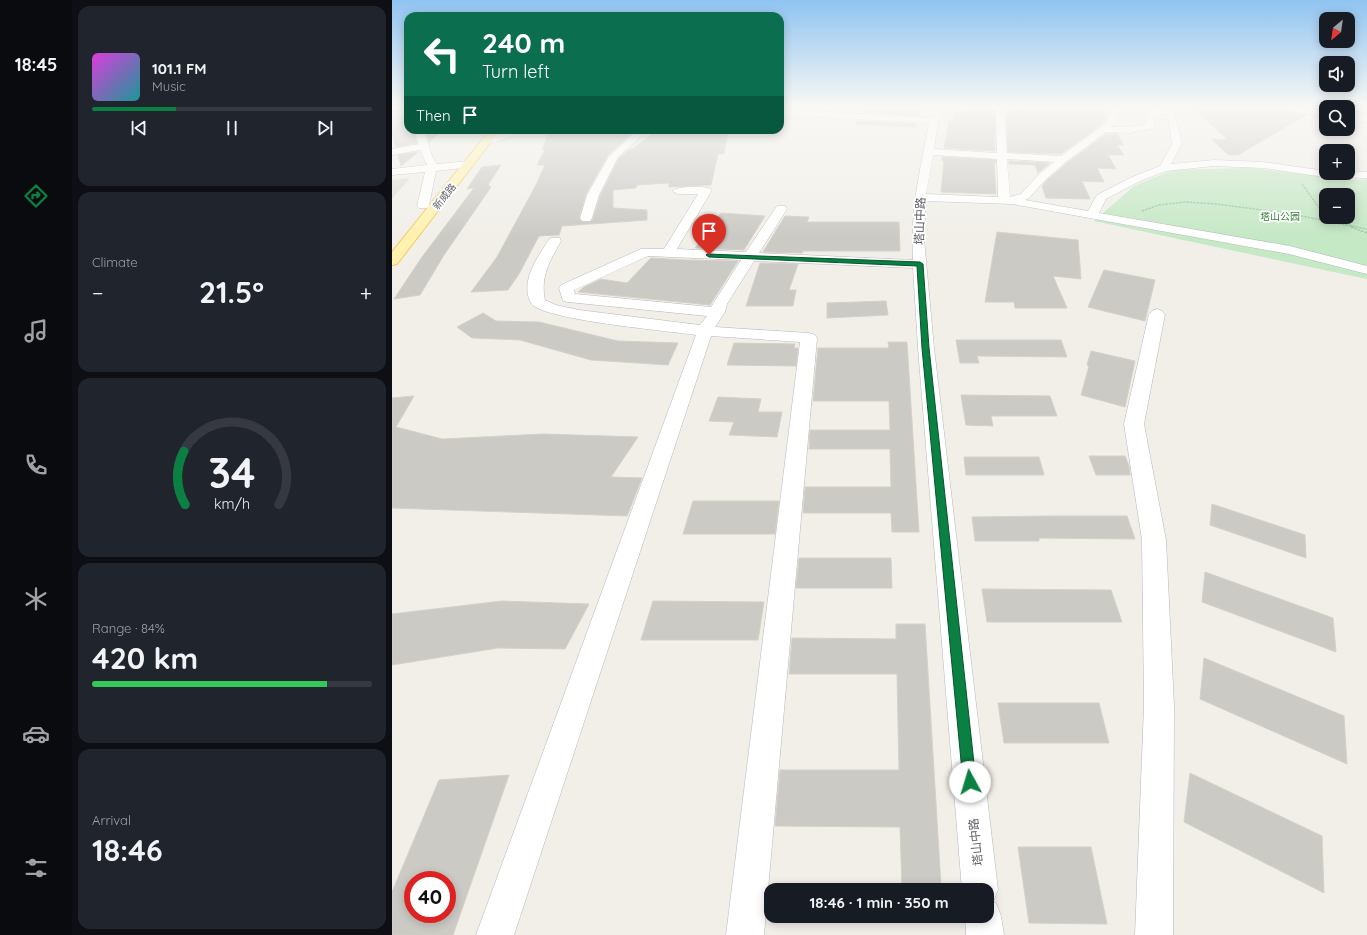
<!DOCTYPE html>
<meta charset="utf-8">
<style>
:root{--surface:#171b24;--page:#20242c;--text:#f1f3f6;--muted:#9ea1a6;--line:#363941;--accent:#0b8043}
body{margin:0;font-family:Quicksand,"Noto Sans SC",sans-serif;background:var(--page);color:var(--text);height:100vh;display:flex;flex-direction:column;font-size:15px;white-space:nowrap}
*{box-sizing:border-box;margin:0}
p{font-size:13px;color:var(--muted)}
.icon{flex:none;width:22px;height:22px;fill:none;stroke:currentColor;stroke-width:2;stroke-linecap:round;stroke-linejoin:round}
.map{position:relative;flex:1;overflow:hidden}
.sheet{display:flex;flex-direction:column;gap:6px;padding:6px;background:#0d0f14;width:320px}
.sheet>*{flex:none}
.top-card{position:absolute;left:12px;top:12px;width:380px;height:122px;border-radius:12px;box-shadow:0 2px 10px #0003;background:#0b6e4f;color:#fff;overflow:hidden}
.needle{width:26px;rotate:209deg}
.buttons{position:absolute;left:927px;top:12px;display:grid;gap:8px}
.buttons a{display:grid;place-items:center;width:36px;height:36px;border-radius:8px;background:var(--surface);box-shadow:0 2px 10px #0003;font-size:20px}
.speed{position:absolute;left:12px;top:871px;display:flex;gap:8px;font-size:20px;font-weight:700;text-align:center}
.speed>*{display:grid;place-content:center;width:52px;height:52px;border-radius:50%;background:var(--surface);box-shadow:0 2px 10px #0003;line-height:1}
.speed .limit{border:6px solid #d22;background:#fff;color:#111}
.pin{position:absolute;display:grid;place-items:center;width:34px;height:34px;color:#fff;margin:-41px -17px;border-radius:50% 50% 50% 0;rotate:-45deg;box-shadow:0 0 4px #0007}
.pin .icon{rotate:45deg}
.me{position:absolute;width:44px;margin:-22px;rotate:354deg;stroke-linejoin:round;filter:drop-shadow(0 0 3px #0008)}
.turn{display:flex;align-items:center;gap:14px;height:84px;padding:0 12px;font-size:18px}
.turn .icon{width:52px;height:52px;stroke-width:2.5}
.turn b{display:block;font-size:28px;line-height:34px}
.then{display:flex;align-items:center;height:38px;padding:0 12px;background:#0003;gap:8px;font-size:15px}
.big{font-size:30px;font-weight:700;line-height:1.1}
.sheet .widget{flex:1;display:flex;flex-direction:column;justify-content:center;gap:6px;min-width:0;padding:0 14px;border-radius:12px;background:var(--page)}
.sheet .dial{align-items:center;gap:0}
.dial svg{height:104px;overflow:visible;fill:none;stroke:var(--line);stroke-width:7;stroke-linecap:round;text-anchor:middle}
.dial text{fill:var(--text);stroke:none}
.song{display:flex;align-items:center;gap:12px}
.cover{width:48px;height:48px;border-radius:6px;background:linear-gradient(135deg,hsl(300 70% 55%),hsl(180 70% 35%))}
.played{height:4px;border-radius:2px;background:linear-gradient(90deg,var(--accent) 30%,var(--line) 30%)}
.keys{display:flex;justify-content:space-around;direction:ltr}
.heat{display:flex;justify-content:space-between;align-items:center;font-size:22px;direction:ltr}
.charge{height:6px;border-radius:3px;background:linear-gradient(90deg,#34c759 84%,var(--line) 0)}
.trip{position:absolute;left:372px;top:883px;width:230px;height:40px;border-radius:12px;background:var(--surface);box-shadow:0 2px 10px #0003;font-weight:700;line-height:40px;text-align:center}
main{display:flex;flex:1;min-height:0}
.tabs{display:flex;flex-direction:column;width:72px;justify-content:space-around;align-items:center;background:#090b0e;color:var(--muted)}
.tabs .icon{width:28px;height:28px}
.tabs .selected{color:var(--accent)}
.tabs b{font-size:18px;color:var(--text)}
.map>svg:first-child{display:block}
</style>
<main>
<nav class="tabs">
<b>18:45</b>
<svg class="icon selected" aria-label="directions" viewBox="0 0 24 24"><path d="M12 3l9 9-9 9-9-9zM9 14v-3h6M13 9l2 2-2 2"/></svg>
<svg class="icon" aria-label="music" viewBox="0 0 24 24"><path d="M9 18V5l10-2v13"/><circle cx="6" cy="18" r="3"/><circle cx="16" cy="16" r="3"/></svg>
<svg class="icon" aria-label="phone" viewBox="0 0 24 24"><path d="M5 4h4l2 5-3 2q2 4 5 5l2-3 5 2v4C11 20 4 13 5 4z"/></svg>
<svg class="icon" aria-label="climate" viewBox="0 0 24 24"><path d="M12 3v18M4 7l16 10M4 17L20 7"/></svg>
<svg class="icon" aria-label="car" viewBox="0 0 24 24"><path d="M5 17H2v-5l4-1 3-4h7l3 4 3 1v5h-3M9 17h6M6 11h13"/><circle cx="7" cy="17" r="2"/><circle cx="17" cy="17" r="2"/></svg>
<svg class="icon" aria-label="filters" viewBox="0 0 24 24"><path d="M4 7h16M4 17h16"/><circle cx="9" cy="7" r="2"/><circle cx="15" cy="17" r="2"/></svg>
</nav>
<section class="sheet">
<div class="widget">
<div class="song"><i class="cover"></i><div><b>101.1 FM</b><p>Music</p></div></div>
<div class="played"></div>
<div class="keys"><svg class="icon" aria-label="previous" viewBox="0 0 24 24"><path d="M18 5L8 12l10 7zM5 5v14"/></svg><svg class="icon" aria-label="pause" viewBox="0 0 24 24"><path d="M8 5v14M16 5v14"/></svg><svg class="icon" aria-label="next" viewBox="0 0 24 24"><path d="M6 5l10 7-10 7zM19 5v14"/></svg></div>
</div>
<div class="widget"><p>Climate</p>
<div class="heat"><a>−</a><b class="big">21.5°</b><a>+</a></div>
</div>
<div class="widget dial"><svg viewBox="0 0 100 80">
<path d="M14 69A42 42 0 1 1 86 69"/>
<path d="M14 69A42 42 0 0 1 13 28" stroke="#0b8043"/>
<text x="50" y="56" font-size="32" font-weight="700">34</text>
<text x="50" y="72" font-size="11">km/h</text>
</svg></div>
<div class="widget"><p>Range · 84%</p><b class="big">420 km</b><div class="charge"></div></div>
<div class="widget"><p>Arrival</p><b class="big">18:46</b></div>
</section>
<div class="map">
<svg width="975" height="935" viewBox="0 0 975 935">
<rect width="100%" height="100%" fill="#f1efe8"/>
<path fill="#e1ded6" d="M18,178l-18,21v-19z"/>
<path fill="#c5e8c5" fill-rule="evenodd" d="M856,168l110,12 9,-1v100l-273,-58 40,-35 39,-16zM934,195h22v22h-22z"/>
<path fill="#cccac5" stroke="#d6d1c6" fill-rule="evenodd" d="M0,107h8l7,23h6l4,13 -21,4 -4,-14z
M576,107h27v44l-51,-3 5,-27h5v-9h14z
M614,107l96,1 5,9 -7,9 -39,28 -53,-2z
M800,107h82l5,3 27,5 -68,40h-9l-18,-16 17,1z
M473,109l26,1 29,1 -1,5 -56,-4z
M466,121l58,3 -1,3 -59,-3z
M34,130h17l-14,12z
M158,130h37l-1,2 46,-2 -1,4 -23,21 -22,39 -7,24 3,4h8l3,-3 7,-23 19,-38 12,-10 -1,3 27,-21 71,2 -4,22h-6l-7,31 -42,2v-4l-32,2 -1,3 -23,2v18l34,2v10l-85,6 -3,9 -20,1 -20,38 -11,16 -37,2 26,-35 40,-74 8,-18h-8l8,-15h-3z
M714,134h11l7,11h-7l7,10h-16l8,14 -19,-1 7,14 -22,-1 8,18 -44,-1 -4,-12 5,-6 21,-18z
M26,152l-17,14 -3,-11z
M550,157l54,3v3h-2l2,31 -55,-2 3,-31h-2z
M617,161l41,2 -12,10 -3,-8 -26,-1z
M109,165l-13,20 3,2 -47,68 -24,40 -26,4 28,-42 52,-69 -7,1 15,-22z
M329,213l44,3 -21,34 -49,-2z
M393,216l24,1 -2,5h92l1,29h-97l-1,2 -39,-1z
M605,232l81,8 3,39 -28,-3 14,32h-52l-1,-6h-29z
M259,258l35,2 52,1 -28,44 -132,-13 6,-5 17,-8 26,4z
M368,263l38,1 -9,26h7l-3,16h-47z
M712,270l51,10 -10,41 -57,-14z
M494,301l2,14 -61,3v-15z
M91,313l13,8 43,1 79,19 60,2 -10,22 -77,-5 -71,-20 -48,-2 -15,-11z
M564,340h105l6,17 -90,-1 2,7h-19z
M496,342h19l12,190h-27l-1,-19h-88l2,-26h86l-1,-38h-81l1,-19h80l-1,-29h-76l5,-53h71z
M342,343l61,1 -1,4h4l-2,18 -69,-1z
M699,351l44,10 -10,46 -44,-12 8,-29 -2,-1z
M569,395l89,1 7,20h-66l2,10 -27,-1z
M22,396l-18,31 46,12 101,-5 95,3 -27,40 31,1 -15,38 -235,-8v-110z
M326,397l43,2 -3,13h24l-5,25 -48,-2 5,-13 -25,-1z
M697,456h36l4,10 1,9h-34z
M572,457h75l5,18h-78z
M301,501h86l-4,33h-92z
M820,504l93,31 1,23 -96,-33z
M658,516h77l8,23 -96,-1v3h-64l-3,-24z
M407,558h92l1,30h-96z
M813,572l128,46 3,34 -134,-50z
M590,589l129,1 11,32h-135z
M110,601l87,3 -24,45 -67,-1 -106,17v-51z
M261,601l111,1 -6,38h-117z
M504,624h29l16,261h-39l-2,-58 -125,-1 5,-56h119l-2,-96h-108l3,-36 104,1z
M812,658l140,58 3,48 -147,-65z
M606,703h101l10,40h-105z
M798,773l132,63 2,57 -140,-71z
M117,775l-56,160h-61v-43l47,-112zM21,880h34v34h-34z
M626,847h73l16,77 -78,-1z"/>
<g fill="none" stroke-linecap="round" stroke-linejoin="round">
<g stroke="#b5b8bc" stroke-width="1">
<path id="minor" d="M550,107h8l-12,14 -4,28 63,4 -1,-46h8l3,46 54,3 40,-29 7,-7 5,-13h8l-5,14 -5,6h19l16,-3 -1,-8 7,-7 20,1 5,12 5,22 -11,20 43,-4 49,2 63,9v2l41,-1v6l-42,-1 -62,-9 -49,-2 -48,5 -26,10 -34,18 -7,14 191,33 77,20v8l-78,-20 -277,-50 -86,-3 -2,38 10,109 64,542 -5,12 3,1 5,13 3,19h-38l-1,-19h22v-26h-25l-44,-542 -5,-80 -159,-7 -27,43 -2,8 -10,15 94,6 6,2 2,3 -53,597h-38l74,-593 -89,-6 -197,599h-38l220,-600c-25,-4 -156,-15 -165,-32 -12,-22 8,-48 19,-65h10l1,3c-11,20 -21,35 -16,59l11,5 23,5 121,15 7,-9 -139,-14 -5,-1 -4,-13 2,-3 80,-36h23l34,-55h-20l-6,-3c5,-5 35,-6 40,-1l-35,59 69,3 31,-46h8l2,3 -28,44 154,7c-3,-49 7,-90 16,-137l-149,-8v-6l152,9zM765,114h9l3,8 3,22 -12,22 -28,11 -35,18 -9,16 -63,-11 4,-2 17,-19 21,-18 39,-29 24,1 24,-5 1,-2 -2,-9zM541,155l64,4 1,38 -72,-3zM615,159l47,3 -16,13 -17,19 -11,3zM256,256l93,4 -30,47 -136,-13 -1,-4z
M883,107h18l33,4v6l-47,-8z
M956,114l19,2v6l-19,-2z
M22,130h10l8,26 5,8 33,-3 5,3 -5,3 -34,4 -7,35 -2,2h-8l-2,-2 8,-34 -33,3v-6l35,-4 -7,-15 -28,5v-6l27,-5z
M115,130h10c-6,8 -25,15 -34,13l-2,-2 2,-2z
M246,130h10l-30,27 -19,38 -7,23 -2,3h-8l-2,-3 7,-23 22,-39z
M765,309l5,2 3,3 -21,110 22,116 8,166 -1,229h-38l9,-229 -2,-166 -18,-116 25,-110 3,-3z"/>
</g>
<g stroke="#f2c960" stroke-width="2">
<path id="major" d="M98,130h10l-103,134 -5,1v-13z"/>
</g>
<path stroke="#9cc7a9" stroke-width="1.5" stroke-dasharray="2.5 1" stroke-linecap="butt" d="M910,184l18,25 6,3
M750,211l17,-6 26,-3 31,2 70,9 81,16
M941,217l10,6
M959,227l16,6"/>
<use href="#minor" fill="#fff" fill-rule="evenodd"/>
<use href="#major" fill="#fff2af" fill-rule="evenodd"/>
</g>
<linearGradient id="sky" x2="0" y2="1"><stop stop-color="#8fc3f1"/><stop offset="0.45" stop-color="#f9f8f5"/><stop offset="1" stop-color="#f9f8f5" stop-opacity="0"/></linearGradient>
<rect width="975" height="237" fill="url(#sky)"/>
<path fill="#0b8043" stroke="#07532c" d="M315,254l213,8 3,2 6,84 47,434 -2,5 -4,2 -5,-2 -2,-5 -41,-434 -5,-82 -208,-9 -3,-2z"/>
<g text-anchor="middle" stroke-width="3.5" stroke-linejoin="round" paint-order="stroke">
<g font-size="10" fill="#5f6368" stroke="#fff">
<text transform="translate(52 196) rotate(-51)" y="4">新威路</text>
</g>
<g font-size="10" fill="#348238" stroke="#fff">
<text x="888" y="220">塔山公园</text>
</g>
<g font-size="12" fill="#5f6368" stroke="#fff">
<text transform="translate(528 221) rotate(-88)" y="4">塔山中路</text>
<text transform="translate(584 842) rotate(-96)" y="4">塔山中路</text>
</g>
</g>
</svg>
<div class="buttons">
<a><svg class="needle" viewBox="-14 -14 28 28"><path d="M0-13l5 13h-10z" fill="#e53935"/><path d="M0 13l5-13h-10z" fill="#9ea1a6"/></svg></a>
<a><svg class="icon" aria-label="sound" viewBox="0 0 24 24"><path d="M4 9h4l5-4v14l-5-4H4zM17 9q2 3 0 6"/></svg></a>
<a><svg class="icon" aria-label="search" viewBox="0 0 24 24"><circle cx="10" cy="10" r="6"/><path d="M15 15l6 6"/></svg></a>
<a>+</a>
<a>−</a>
</div>
<div class="speed"><div class="limit">40</div></div>
<div class="pin" style="left:317px;top:255px;background:#d93025"><svg class="icon" aria-label="arrive" viewBox="0 0 24 24"><path d="M6 21V4h12l-3 4 3 4H6"/></svg></div>
<svg class="me" style="left:578px;top:782px" viewBox="-20 -20 40 40"><circle r="19" fill="#fff"/><path d="M0-13L10 11 0 6-10 11z" fill="#0b8043"/></svg>
<div class="trip">18:46 · 1 min · 350 m</div>
<div class="top-card">
<div class="turn"><svg class="icon" aria-label="left" viewBox="0 0 24 24"><path d="M17 20v-9H6M10 6l-5 5 5 5"/></svg><div><b>240 m</b>Turn left</div></div>
<div class="then">Then<svg class="icon" aria-label="arrive" viewBox="0 0 24 24"><path d="M6 21V4h12l-3 4 3 4H6"/></svg></div>
</div>
</div>
</main>
